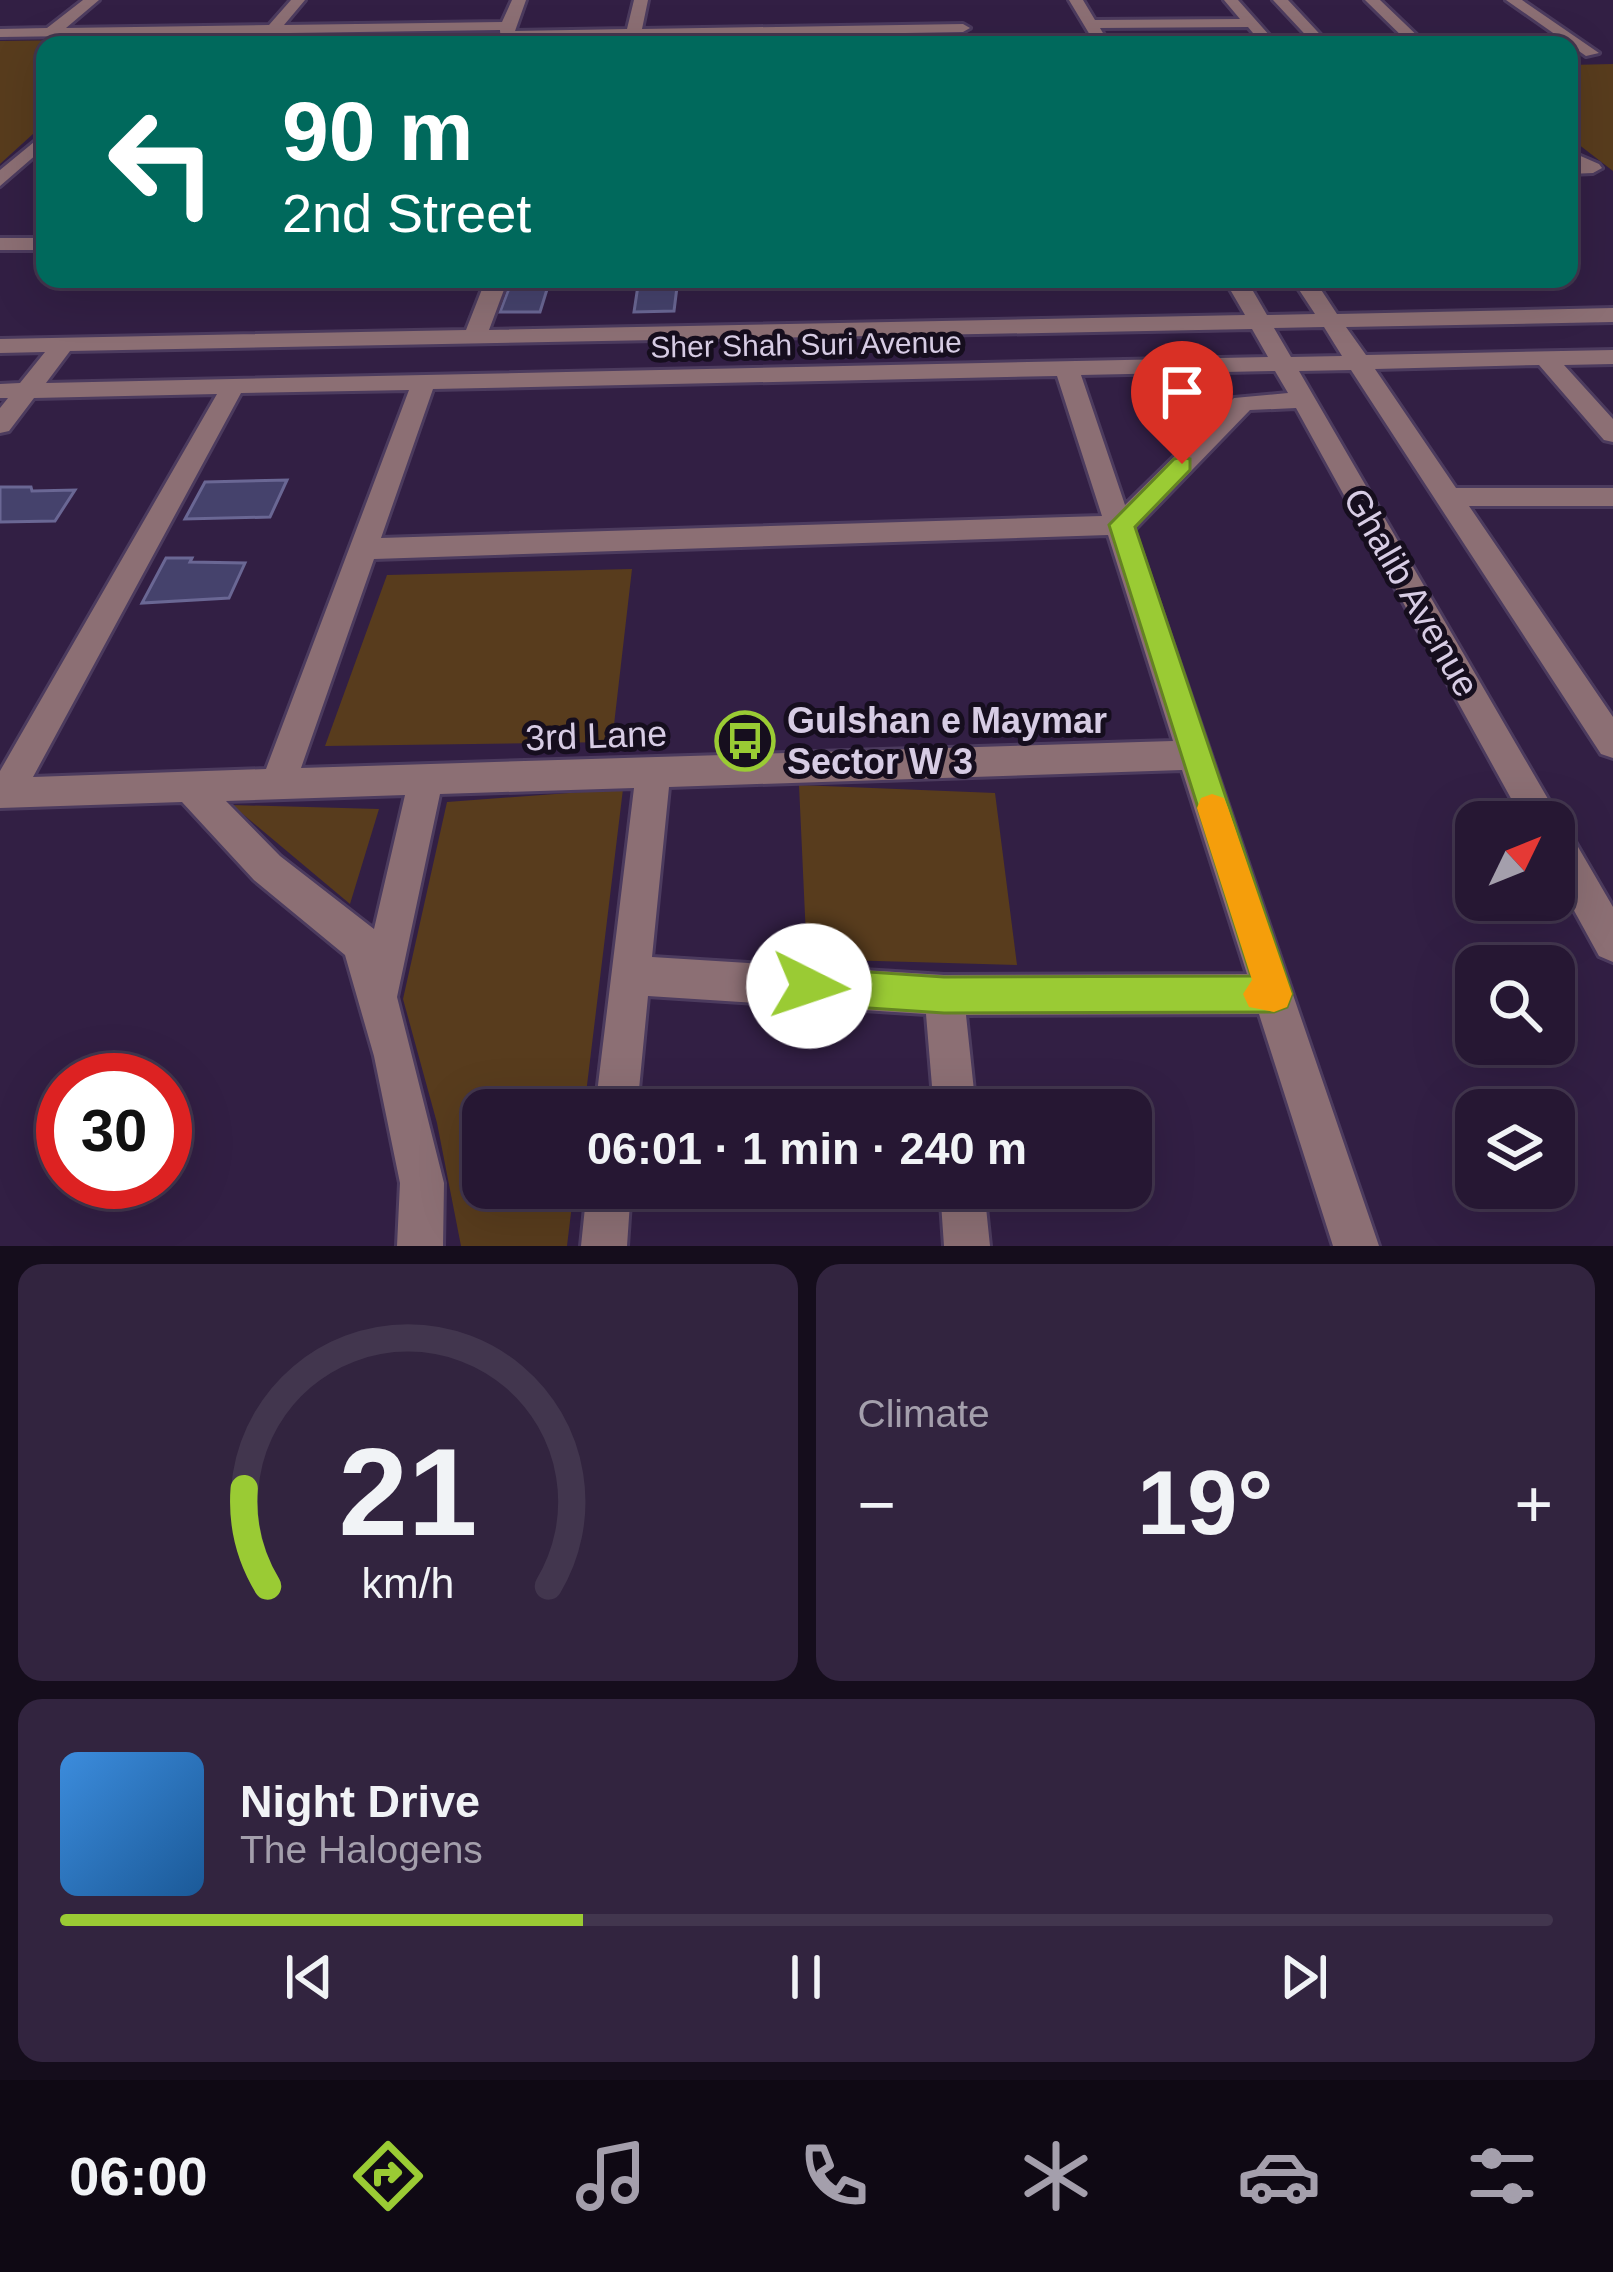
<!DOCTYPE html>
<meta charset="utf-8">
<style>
:root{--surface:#261733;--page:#32243f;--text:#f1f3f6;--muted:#a49fac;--line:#42364e;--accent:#9acb34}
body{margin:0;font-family:Helvetica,sans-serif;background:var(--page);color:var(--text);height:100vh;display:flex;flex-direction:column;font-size:45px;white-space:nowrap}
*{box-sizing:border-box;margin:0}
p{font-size:39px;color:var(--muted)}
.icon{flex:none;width:66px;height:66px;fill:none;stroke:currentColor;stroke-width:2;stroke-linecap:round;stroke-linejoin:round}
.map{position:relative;height:1246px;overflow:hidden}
.drawer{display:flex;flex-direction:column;gap:18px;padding:18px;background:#150d1c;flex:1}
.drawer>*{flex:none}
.top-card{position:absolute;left:36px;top:36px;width:1542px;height:252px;border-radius:24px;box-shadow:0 12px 48px #0002,0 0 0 3px var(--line);background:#00695c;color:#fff;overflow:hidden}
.needle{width:78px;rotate:47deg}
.buttons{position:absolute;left:1455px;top:801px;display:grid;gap:24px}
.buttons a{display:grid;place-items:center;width:120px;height:120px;border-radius:24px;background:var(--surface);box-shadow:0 12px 48px #0002,0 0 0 3px var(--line);font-size:60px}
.speed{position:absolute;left:36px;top:1053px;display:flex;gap:24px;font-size:60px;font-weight:700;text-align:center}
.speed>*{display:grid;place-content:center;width:156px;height:156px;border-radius:50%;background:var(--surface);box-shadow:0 12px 48px #0002,0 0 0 3px var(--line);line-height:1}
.speed .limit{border:18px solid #d22;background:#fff;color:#111}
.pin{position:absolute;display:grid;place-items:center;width:102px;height:102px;color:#fff;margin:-123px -51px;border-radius:50% 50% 50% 0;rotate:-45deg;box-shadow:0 0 12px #0007}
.pin .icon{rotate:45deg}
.me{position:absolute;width:132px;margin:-66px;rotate:94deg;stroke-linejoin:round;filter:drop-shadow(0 0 9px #0008)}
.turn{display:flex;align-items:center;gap:42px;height:252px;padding:0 48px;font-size:54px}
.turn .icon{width:156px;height:156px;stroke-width:2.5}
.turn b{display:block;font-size:84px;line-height:102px}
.big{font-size:90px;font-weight:600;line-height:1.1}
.drawer .card{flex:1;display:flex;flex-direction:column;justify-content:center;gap:18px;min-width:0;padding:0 42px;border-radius:24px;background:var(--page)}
.drawer .dial{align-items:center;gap:0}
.dial svg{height:312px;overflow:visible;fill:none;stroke:var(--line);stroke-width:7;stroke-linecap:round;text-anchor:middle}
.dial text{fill:var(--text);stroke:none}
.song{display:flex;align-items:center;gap:36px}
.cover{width:144px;height:144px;border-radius:18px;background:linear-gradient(135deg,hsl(210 70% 55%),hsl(210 70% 35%))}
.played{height:12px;border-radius:6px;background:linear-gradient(90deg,var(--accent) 35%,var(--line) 35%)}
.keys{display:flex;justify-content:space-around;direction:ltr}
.heat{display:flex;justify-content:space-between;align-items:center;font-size:66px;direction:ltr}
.drawer .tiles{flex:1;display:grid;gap:18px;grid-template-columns:1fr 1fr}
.card:last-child{grid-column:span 2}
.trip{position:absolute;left:462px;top:1089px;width:690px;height:120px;border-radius:24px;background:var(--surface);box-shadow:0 12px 48px #0002,0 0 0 3px var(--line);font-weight:600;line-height:120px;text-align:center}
.menu{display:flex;height:192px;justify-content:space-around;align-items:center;background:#0f0914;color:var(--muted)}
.menu .icon{width:84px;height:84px}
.menu .active{color:var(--accent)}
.menu b{font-size:54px;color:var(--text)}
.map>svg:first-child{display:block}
</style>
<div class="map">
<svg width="1613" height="1246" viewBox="0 0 1613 1246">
<rect width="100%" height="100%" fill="#321f44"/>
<path fill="#583c1d" d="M138,39l-6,6h-87v78l-45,41v-123z
M1613,64v107l-44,-34v-72z
M632,569l-20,173 -287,4 62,-171z
M799,785l196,8 22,172 -210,-6z
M623,789l-39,321h-101v78h91l-7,58h-106l-24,-123 -34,-124 44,-197z
M232,805l147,4 -29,95z"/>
<path fill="#45426c" stroke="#6a6794" stroke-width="3" d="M639,279h39l-4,32 -40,1z
M511,283h38l-9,29h-40z
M287,480l-17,37 -85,2 20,-37z
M0,487h31l1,4 43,-1 -20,31 -55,1z
M166,558h26l-2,4 55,1 -16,35 -87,5z"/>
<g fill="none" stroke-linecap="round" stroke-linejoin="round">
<g stroke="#4c3b5e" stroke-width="6">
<path id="minor" d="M83,0h16l-33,28 203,-3 22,-25h14l-21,25 218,-3 10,-22h14l-11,31 112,-2 7,-29h14l-6,29 321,-5 7,4 -7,4 -448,8v5h-14l-1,-15 -500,7v-8l47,-1z
M1069,0h14l12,20 145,-1 -16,-19h14l40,45h-15l-15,-18 -148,1 10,17h-14z
M1273,0h15l42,45h-15z
M1365,0h15l47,45h-16z
M1506,0h16l77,53 -13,3z
M45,133v14l-45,39v-16z
M1569,151l30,13 3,4 -9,5 -24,1z
M0,238h45v12h-45z
M486,279h22l-19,51 756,-15 -21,-36h22l21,36 48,-1 -23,-35h22l23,35 276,-6v14l-267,5 20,28 247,-5v14l-49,1 49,54v23l-9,-2 -65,-75 -164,4 81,119h157v18h-144l144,211v41l-12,-4 -250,-384 -52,1 256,440 4,14 8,3 46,79v55l-14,-6 -45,-82v-52h-30l-228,-414 -46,2 -116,120 245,716h-46l-74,-232 -293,1 10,95h-42l-8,-96 -278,-18 -11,114h-42l39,-322 -194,6 -43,203 47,186 -1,63h-46l3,-63 -26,-127 -29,-101 -91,-75 -72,-78 -182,6v-37l217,-377 -183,4 -25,33 -9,2v-25l8,-10h-8v-14l20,-1 25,-31 -45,1v-14l466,-9zM1324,327l18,29 -51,1 -17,-29zM1252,329l16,28 -1222,26 24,-32zM1275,371l13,22 -54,5 -109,107 -44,-130zM1057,376l45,140 -721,22 52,-149zM409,390l-143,379 -233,8 208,-384zM1108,535l65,206 -872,27 73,-209zM1182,770l65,204 -303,1 -292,-18 17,-170zM405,795l-31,134 -94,-73 -54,-55z
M587,1188h44l-4,58h-46z
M940,1188h44l6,58h-46z"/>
</g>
<use href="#minor" fill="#8c6f74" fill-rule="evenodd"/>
</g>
<path fill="#9acb34" stroke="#648422" stroke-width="3" d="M1182,457l8,2v11l-55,57 157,467 -5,13 -13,5 -330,1 -135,-9 -13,-5 -5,-13 5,-12 13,-6 135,9 307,-1 -142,-451 65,-66z"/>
<path fill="#f59e0b" d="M1212,794l12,4 4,10 64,186 -5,13 -13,5 -25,-5 -6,-13 9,-14 -55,-172 4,-10z"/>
<defs>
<g id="bus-ring" transform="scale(3)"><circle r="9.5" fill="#160e1e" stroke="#9acb34" stroke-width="1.5"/><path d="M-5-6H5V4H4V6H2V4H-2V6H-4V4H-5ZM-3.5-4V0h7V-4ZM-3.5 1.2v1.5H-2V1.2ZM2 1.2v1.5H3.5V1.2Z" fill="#9acb34"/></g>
</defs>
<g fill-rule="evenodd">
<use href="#bus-ring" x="745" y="741"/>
</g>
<g text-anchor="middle" stroke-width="10" stroke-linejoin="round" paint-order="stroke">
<g font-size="30" fill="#d7cce4" stroke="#160e1e">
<text transform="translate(806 345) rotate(-1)" y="10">Sher Shah Suri Avenue</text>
</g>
<g font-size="36" fill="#d7cce4" stroke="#160e1e">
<text transform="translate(1412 592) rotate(60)" y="13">Ghalib Avenue</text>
<text transform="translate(596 735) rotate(-2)" y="13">3rd Lane</text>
</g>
<g font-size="36" font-weight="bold" fill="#d7cce4" stroke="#160e1e" text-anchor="start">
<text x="787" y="733">Gulshan e Maymar<tspan x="787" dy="41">Sector W 3</tspan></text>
</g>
</g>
</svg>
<div class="buttons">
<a><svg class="needle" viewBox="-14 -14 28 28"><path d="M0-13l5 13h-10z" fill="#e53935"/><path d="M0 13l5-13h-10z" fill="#a49fac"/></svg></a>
<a><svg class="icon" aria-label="search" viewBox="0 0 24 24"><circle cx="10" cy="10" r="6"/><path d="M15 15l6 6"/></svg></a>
<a><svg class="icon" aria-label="layers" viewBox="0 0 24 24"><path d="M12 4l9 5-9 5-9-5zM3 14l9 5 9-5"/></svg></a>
</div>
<div class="speed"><div class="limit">30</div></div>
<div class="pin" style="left:1182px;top:464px;background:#d93025"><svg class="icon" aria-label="arrive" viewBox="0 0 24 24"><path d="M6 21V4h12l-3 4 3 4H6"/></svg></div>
<svg class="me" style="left:809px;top:986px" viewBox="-20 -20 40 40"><circle r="19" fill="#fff"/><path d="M0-13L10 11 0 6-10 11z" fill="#9acb34"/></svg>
<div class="trip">06:01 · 1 min · 240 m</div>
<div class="top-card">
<div class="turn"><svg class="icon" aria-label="left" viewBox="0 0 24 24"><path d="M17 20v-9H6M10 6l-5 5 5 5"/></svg><div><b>90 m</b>2nd Street</div></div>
</div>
</div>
<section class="drawer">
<div class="tiles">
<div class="card dial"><svg viewBox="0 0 100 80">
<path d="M14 69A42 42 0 1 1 86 69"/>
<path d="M14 69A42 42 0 0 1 8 44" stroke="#9acb34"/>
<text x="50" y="56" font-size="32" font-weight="700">21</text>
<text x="50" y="72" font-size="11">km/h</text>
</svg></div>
<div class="card"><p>Climate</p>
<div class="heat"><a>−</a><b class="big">19°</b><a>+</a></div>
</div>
<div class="card">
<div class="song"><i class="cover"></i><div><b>Night Drive</b><p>The Halogens</p></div></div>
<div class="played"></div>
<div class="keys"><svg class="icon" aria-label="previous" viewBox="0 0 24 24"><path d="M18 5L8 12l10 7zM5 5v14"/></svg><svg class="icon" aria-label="pause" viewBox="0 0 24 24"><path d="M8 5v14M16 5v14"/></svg><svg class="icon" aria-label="next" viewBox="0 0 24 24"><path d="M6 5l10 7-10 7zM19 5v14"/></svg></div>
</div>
</div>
</section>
<nav class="menu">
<b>06:00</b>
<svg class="icon active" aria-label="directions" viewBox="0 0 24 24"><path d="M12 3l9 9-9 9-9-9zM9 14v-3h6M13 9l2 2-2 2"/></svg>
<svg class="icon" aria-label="music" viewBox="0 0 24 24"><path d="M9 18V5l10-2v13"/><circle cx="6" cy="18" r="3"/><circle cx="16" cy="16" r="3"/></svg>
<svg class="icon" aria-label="phone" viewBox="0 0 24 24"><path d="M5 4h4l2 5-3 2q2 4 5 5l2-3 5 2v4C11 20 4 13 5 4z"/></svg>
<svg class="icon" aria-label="climate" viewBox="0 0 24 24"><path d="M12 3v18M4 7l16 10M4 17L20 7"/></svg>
<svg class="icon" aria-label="car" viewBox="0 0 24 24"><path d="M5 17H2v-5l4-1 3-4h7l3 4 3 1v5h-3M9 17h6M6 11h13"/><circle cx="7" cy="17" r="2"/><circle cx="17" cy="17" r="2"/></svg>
<svg class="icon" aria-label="filters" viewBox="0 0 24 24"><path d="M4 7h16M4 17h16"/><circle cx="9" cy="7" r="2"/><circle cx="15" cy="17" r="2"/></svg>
</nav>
